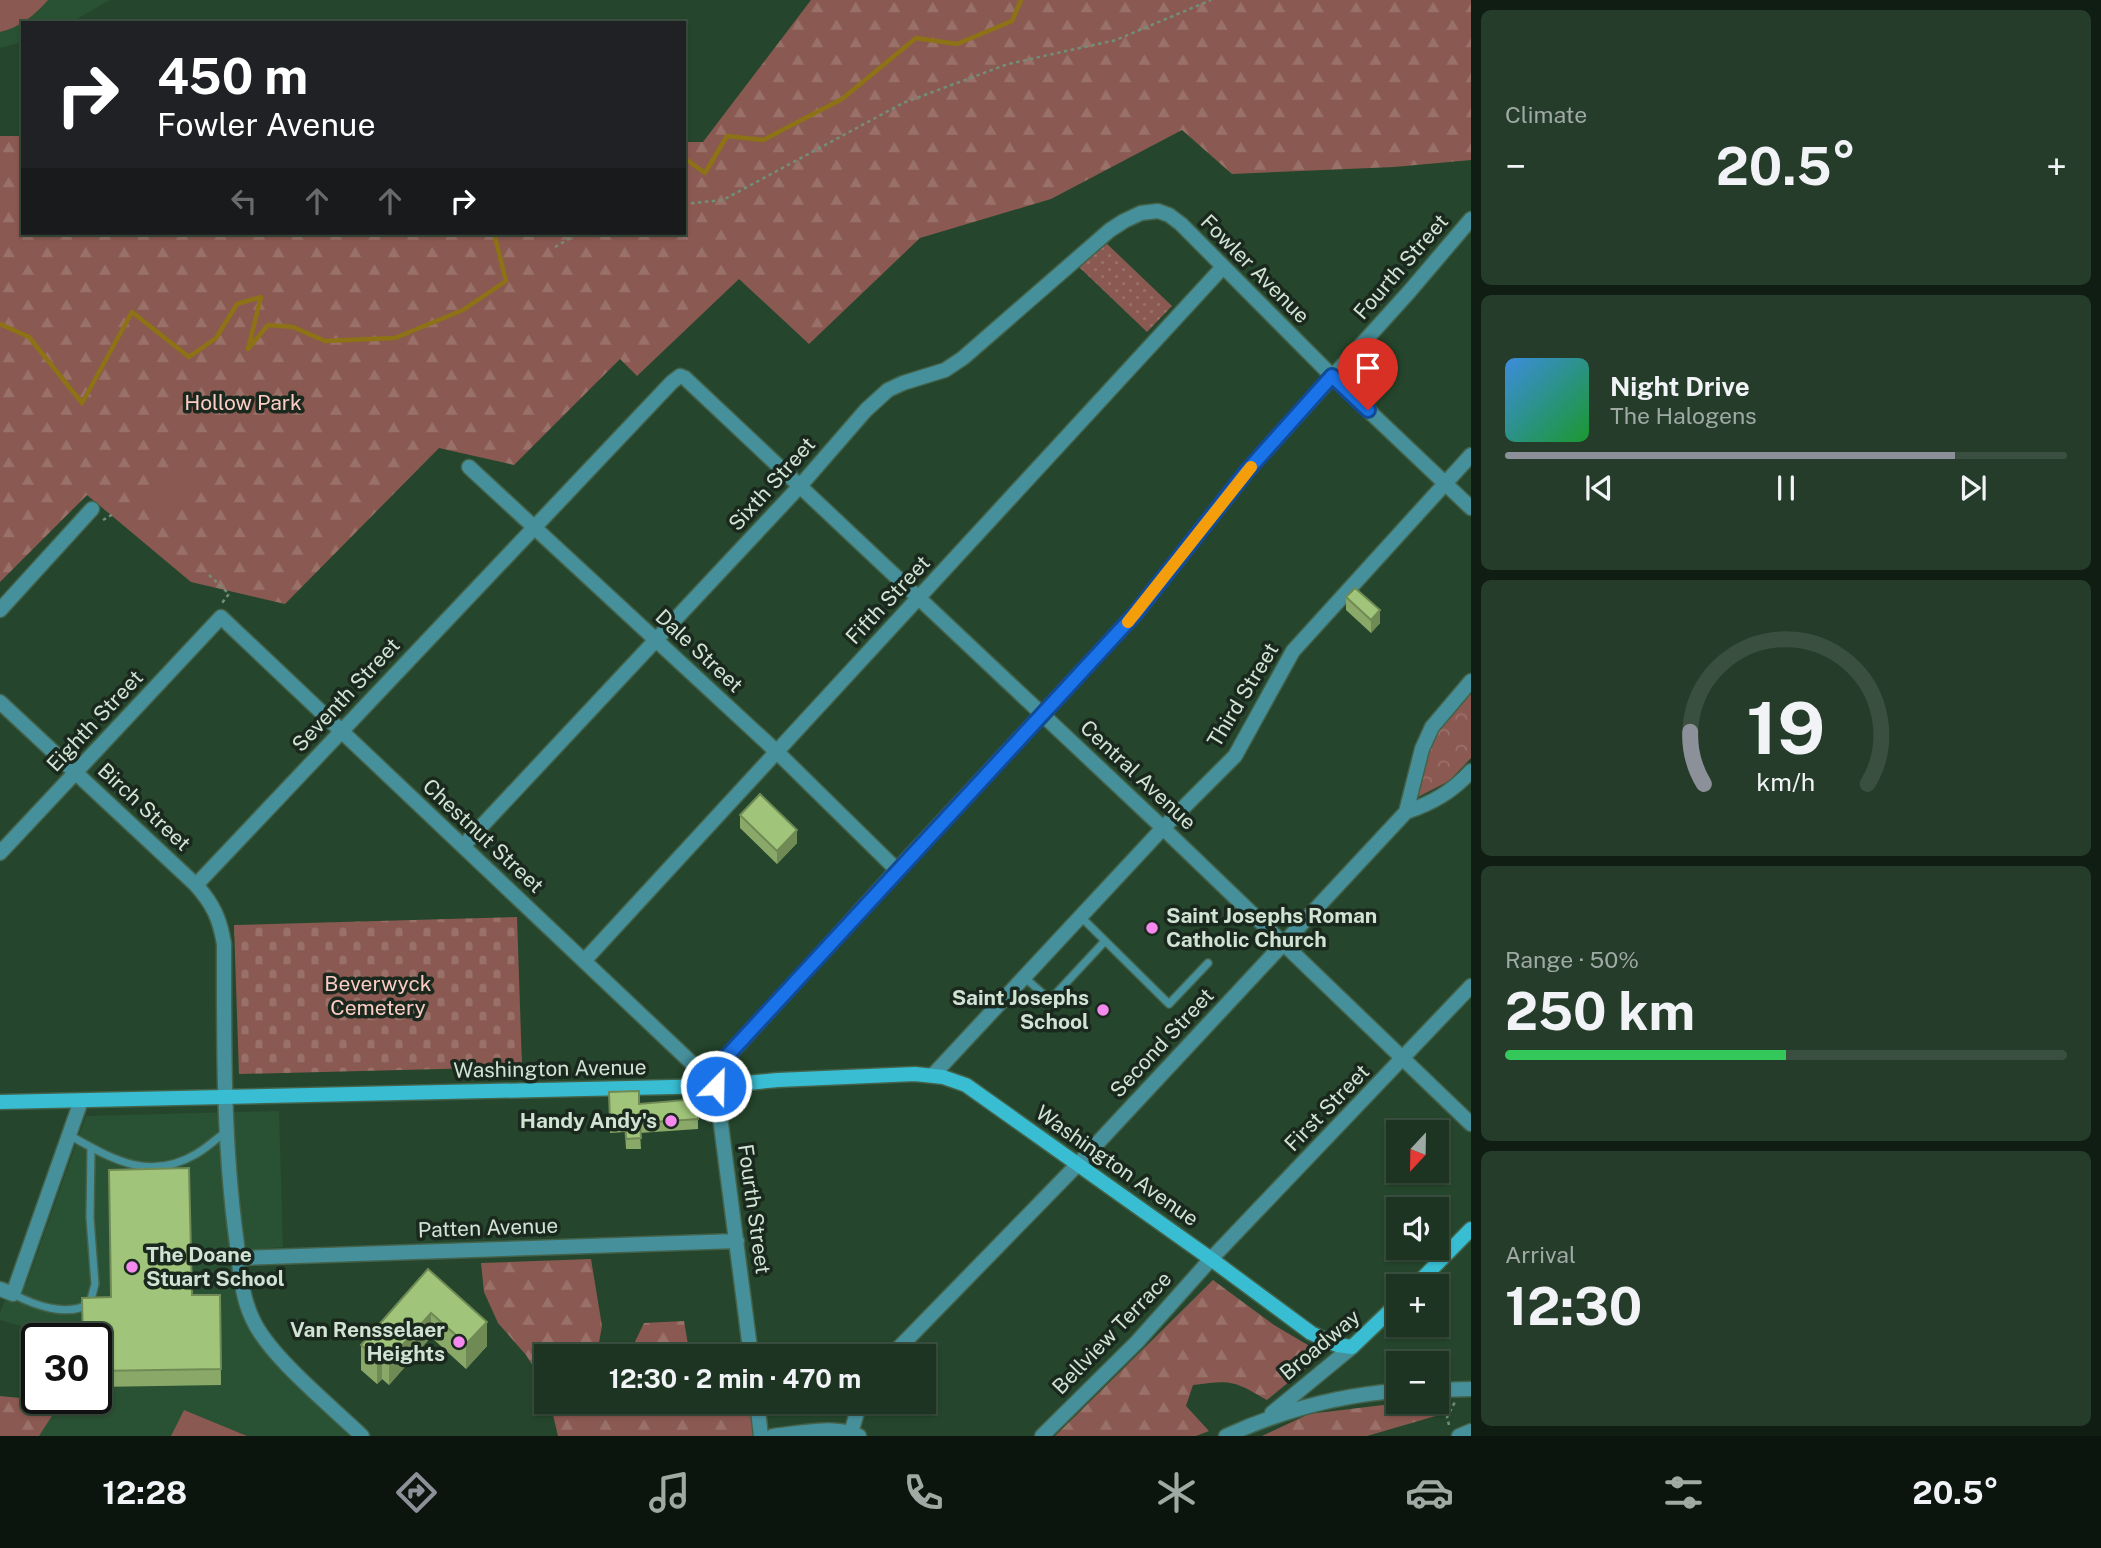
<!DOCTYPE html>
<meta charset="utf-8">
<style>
:root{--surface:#1c3421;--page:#253c2a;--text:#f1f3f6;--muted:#a0aaa5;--line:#3a4f3f;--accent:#8c9099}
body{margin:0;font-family:"Public Sans",sans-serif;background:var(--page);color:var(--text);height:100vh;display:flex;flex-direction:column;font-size:26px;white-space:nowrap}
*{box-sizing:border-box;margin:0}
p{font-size:23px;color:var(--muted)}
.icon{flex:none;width:38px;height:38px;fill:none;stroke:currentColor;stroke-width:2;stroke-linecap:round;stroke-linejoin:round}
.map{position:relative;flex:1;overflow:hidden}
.side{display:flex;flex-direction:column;gap:10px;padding:10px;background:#0f1d12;width:630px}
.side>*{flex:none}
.banner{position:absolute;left:21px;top:21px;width:665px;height:214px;border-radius:0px;box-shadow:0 2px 5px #0004,0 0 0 2px var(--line);background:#202124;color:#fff;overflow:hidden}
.needle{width:46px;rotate:202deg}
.fabs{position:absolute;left:1386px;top:1120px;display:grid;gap:14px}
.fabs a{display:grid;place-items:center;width:63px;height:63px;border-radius:0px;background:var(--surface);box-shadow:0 2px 5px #0004,0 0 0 2px var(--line);font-size:35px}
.speed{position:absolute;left:21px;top:1323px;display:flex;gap:14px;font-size:35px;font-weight:700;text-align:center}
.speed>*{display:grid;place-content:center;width:91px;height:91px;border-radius:50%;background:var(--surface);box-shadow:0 2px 5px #0004,0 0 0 2px var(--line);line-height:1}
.speed .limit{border:4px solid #111;border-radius:10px;background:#fff;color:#111}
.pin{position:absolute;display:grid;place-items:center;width:60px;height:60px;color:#fff;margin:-72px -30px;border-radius:50% 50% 50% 0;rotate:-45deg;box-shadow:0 0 7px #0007}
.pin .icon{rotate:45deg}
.me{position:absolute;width:77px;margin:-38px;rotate:23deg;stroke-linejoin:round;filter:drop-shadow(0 0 5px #0008)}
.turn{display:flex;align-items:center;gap:24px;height:147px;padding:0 21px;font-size:32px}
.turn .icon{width:91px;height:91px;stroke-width:2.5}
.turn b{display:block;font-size:49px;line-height:60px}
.lanes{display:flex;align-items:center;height:66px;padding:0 21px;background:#0003;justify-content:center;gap:35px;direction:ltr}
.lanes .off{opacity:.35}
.big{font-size:52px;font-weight:700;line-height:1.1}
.side .widget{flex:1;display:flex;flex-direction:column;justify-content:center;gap:10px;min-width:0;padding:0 24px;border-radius:10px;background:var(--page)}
.side .dial{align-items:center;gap:0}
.dial svg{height:182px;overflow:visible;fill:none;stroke:var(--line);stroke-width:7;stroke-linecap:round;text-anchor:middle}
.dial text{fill:var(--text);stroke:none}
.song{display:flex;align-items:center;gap:21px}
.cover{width:84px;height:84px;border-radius:10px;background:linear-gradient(135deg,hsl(210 70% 55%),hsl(130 70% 35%))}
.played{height:7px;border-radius:4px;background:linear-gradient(90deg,var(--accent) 80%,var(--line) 80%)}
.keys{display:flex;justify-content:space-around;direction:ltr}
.heat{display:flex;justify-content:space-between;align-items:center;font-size:38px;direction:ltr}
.charge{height:10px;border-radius:5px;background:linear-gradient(90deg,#34c759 50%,var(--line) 0)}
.trip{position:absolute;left:534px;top:1344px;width:402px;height:70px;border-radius:0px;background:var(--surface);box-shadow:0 2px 5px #0004,0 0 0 2px var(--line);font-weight:700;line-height:70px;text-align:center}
.tab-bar{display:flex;height:112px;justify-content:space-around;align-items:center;background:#0b150d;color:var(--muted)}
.tab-bar .icon{width:49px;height:49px}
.tab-bar .selected{color:var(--accent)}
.tab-bar b{font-size:32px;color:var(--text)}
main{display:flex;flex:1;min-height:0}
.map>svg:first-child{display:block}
</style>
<main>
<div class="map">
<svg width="1471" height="1436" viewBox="0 0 1471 1436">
<defs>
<pattern id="forest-firs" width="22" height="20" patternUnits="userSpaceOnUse" patternTransform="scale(1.75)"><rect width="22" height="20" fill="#8a5951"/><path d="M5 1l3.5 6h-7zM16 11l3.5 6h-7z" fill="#997169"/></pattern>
<pattern id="cemetery-stones" width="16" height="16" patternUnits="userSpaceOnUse" patternTransform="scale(1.75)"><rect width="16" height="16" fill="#8a5951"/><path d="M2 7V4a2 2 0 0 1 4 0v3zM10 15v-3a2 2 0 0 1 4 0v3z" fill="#997169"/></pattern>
<pattern id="park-crowns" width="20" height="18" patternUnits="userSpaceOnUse" patternTransform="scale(1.75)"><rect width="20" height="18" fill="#8a5951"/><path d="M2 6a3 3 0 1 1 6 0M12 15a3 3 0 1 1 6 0" fill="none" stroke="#997169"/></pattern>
<pattern id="garden-dots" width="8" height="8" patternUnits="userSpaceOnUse" patternTransform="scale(1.75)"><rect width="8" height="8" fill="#8a5951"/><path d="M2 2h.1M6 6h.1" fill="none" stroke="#997169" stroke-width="1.8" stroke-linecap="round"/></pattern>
</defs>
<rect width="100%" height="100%" fill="#25462c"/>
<path fill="#295133" d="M0,0h110l-40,23h-47v19l-23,6z
M279,1111l4,136 -53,5 5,41 10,27 107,116h-313l24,-38h33v-59h-21v-6l-31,-3 -27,-5 -17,-5v-7l4,-11 23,-20 59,-166z"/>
<path fill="url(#forest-firs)" d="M811,0h660v160l-77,7 -162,7 -50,-44 -131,69 -131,39 -111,106 -70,-65 -102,97 -17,-17 -106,106 -75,-17 -154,156 -94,-22 -104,-87 -87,87v-446h23v97h661v-91h19z
M591,1259l11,67 -4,22 1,8h-53v31l-20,-32 -28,-32 -14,-31 -3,-29z
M1213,1280l61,45 49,29 -56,46c-34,-20 -36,-20 -74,-15l-7,21 23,25 -13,5h-141z
M684,1321l6,35h-67l7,-4 14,-29z
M739,1346l3,10h-47z
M0,1396l61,6 -22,34h-39z
M1437,1398h4l-2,17 -72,21h-105l47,-22 99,-12h29z
M550,1402h204l9,34h-205z"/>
<path fill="url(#cemetery-stones)" d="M517,917l5,150 -283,7 -5,-149z"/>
<path fill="url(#park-crowns)" d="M1471,692v66l-22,23 -31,16 12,-54 11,-19z"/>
<path fill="url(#garden-dots)" d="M1104,241l68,65 -25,26 -68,-65z"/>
<path fill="#8a5951" d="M0,0h48c-13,15 -29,28 -48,32z
M179,470l20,15 -27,34 -20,-15z
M184,1410l63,26h-76z"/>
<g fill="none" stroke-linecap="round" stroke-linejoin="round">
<path stroke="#8e7216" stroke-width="4.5" d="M684,158l21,15 22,-37 36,4 79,-41 74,-61 41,6 55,-23 9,-21
M0,324l29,13 53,66 50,-91 57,45 27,-19 21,-34 24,-7 -13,52 20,-24 25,2 32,14 70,-3 68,-28 43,-29 -12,-48"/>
<g stroke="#44624a" stroke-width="10">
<path id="lane" d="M1081,917l88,87 39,-41
M1024,977l26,23 55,-59
M69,1135c43,24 80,47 127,19 11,-6 21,-16 31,-23
M13,1294c21,11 55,24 77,9l5,-19 -5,-66 1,-71"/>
</g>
<g stroke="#44624a" stroke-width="17">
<path id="street" d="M469,467l308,285 120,118
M0,610l92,-101
M0,702l196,183c17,19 24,34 28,59 0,98 -1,195 12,293 4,28 4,57 17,83 17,37 78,86 109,116
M1406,812l16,-63 10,-22 39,-46
M463,846l337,-360 66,-76 22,-20 15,-7 42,-13 18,-12 147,-128 14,-9 17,-8 17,-2 11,4 12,9 151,152 139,132
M0,853l221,-236 495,469
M196,885l476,-503 8,-6 5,2 478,450 308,296
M584,961l639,-694
M933,1075l230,-247 72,-72 58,-105 178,-196
M239,1258l498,-17
M0,1289l13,5 68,-193
M751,1356l-35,-270 6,-23 175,-193 238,-256 112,-143 162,-179 62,-73
M891,1356l187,-192 328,-352c26,-9 46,-20 65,-41
M1437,1390l34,-1
M757,1402l4,34
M1272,1413l80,-66
M851,1433l9,-31
M773,1436c28,-3 59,-11 86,0
M1042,1436l95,-94 74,-83 260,-273
M1226,1436c55,-25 112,-41 172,-45
M1459,1436l12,-5"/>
</g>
<g stroke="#44624a" stroke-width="17">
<path id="secondary" d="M0,1102l716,-16 62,-6 137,-6 28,3 23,8 245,174 100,74 26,12 15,2 46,-44
M1415,1286l56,-57"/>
</g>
<path stroke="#738e78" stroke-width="2.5" stroke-dasharray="3.5 3.5" stroke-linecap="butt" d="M684,204l39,-4 180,-97 105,-39 108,-24 95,-40
M555,247l24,-14
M103,520l12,-7
M209,575l20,19 -7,9
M1449,1425l-2,-8 8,-15"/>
<use href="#lane" stroke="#46909c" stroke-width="7"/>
<use href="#street" stroke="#46909c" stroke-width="14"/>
<use href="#secondary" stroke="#38bdd2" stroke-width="14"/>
</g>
<path fill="#8aa969" d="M1346,597l34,26 -9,10 -25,-23z
M740,815l57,28 -20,21 -37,-36z
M609,1092l30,12 59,15v10l-58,4 1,16h-15l-1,-17 -15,1z
M428,1269l59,77 -21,23 -35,-32 -42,48 -7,-6 -5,5 -16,-14v-25z
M192,1295h28l1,90 -125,2v-48z"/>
<path fill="#708a55" d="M1380,610v13l-9,10v-13z
M797,830v13l-20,21v-13z
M431,1313v24l-42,48v-25z
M487,1322v24l-21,23v-25z
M382,1354v25l-5,5v-25z"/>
<path fill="#a0c57a" stroke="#708a55" stroke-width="2" d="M1355,588l25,22 -9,10 -25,-23z
M760,794l37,36 -20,21 -37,-36z
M639,1091v13l58,-5 1,20 -58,4 1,15 -15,1 -1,-17h-15l-1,-30z
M189,1168l3,127h28l1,74 -125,2v-32h-13l-1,-41 29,-1 -2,-127z
M428,1269l59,53 -21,22 -35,-31 -42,47 -7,-6 -5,5 -16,-14z"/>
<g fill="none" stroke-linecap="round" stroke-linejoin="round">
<g stroke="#114b97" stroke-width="18">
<path id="route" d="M716,1086l6,-23 6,-8 407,-441 112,-143 85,-95 36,34"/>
</g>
<use href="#route" stroke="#1a73e8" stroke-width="12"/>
<path stroke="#f59e0b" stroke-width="12" d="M1128,622l123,-155"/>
</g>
<g fill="#f689ee" stroke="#1a281d" stroke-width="2.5">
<circle cx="1152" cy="928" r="7"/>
<circle cx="1103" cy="1010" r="7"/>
<circle cx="671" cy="1121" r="7"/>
<circle cx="132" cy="1267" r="7"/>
<circle cx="459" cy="1342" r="7"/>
</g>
<g text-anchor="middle" stroke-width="7" stroke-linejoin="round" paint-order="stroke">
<g font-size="21" fill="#d1e4d4" stroke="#1a281d">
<text transform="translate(1401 267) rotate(-49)" y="7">Fourth Street</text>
<text transform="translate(1255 269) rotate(45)" y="7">Fowler Avenue</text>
<text transform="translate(772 484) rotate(-48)" y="7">Sixth Street</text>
<text transform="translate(888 600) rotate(-47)" y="7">Fifth Street</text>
<text transform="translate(699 651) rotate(43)" y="7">Dale Street</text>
<text transform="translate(346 695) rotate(-47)" y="7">Seventh Street</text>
<text transform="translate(1243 695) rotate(-59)" y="7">Third Street</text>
<text transform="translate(95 721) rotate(-47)" y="7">Eighth Street</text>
<text transform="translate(1138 775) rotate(43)" y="7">Central Avenue</text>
<text transform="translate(144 807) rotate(43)" y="7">Birch Street</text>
<text transform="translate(483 836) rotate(43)" y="7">Chestnut Street</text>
<text transform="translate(1162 1043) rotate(-47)" y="7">Second Street</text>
<text transform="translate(550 1069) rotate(-1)" y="7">Washington Avenue</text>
<text transform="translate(1327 1108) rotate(-46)" y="7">First Street</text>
<text transform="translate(1117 1166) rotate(35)" y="7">Washington Avenue</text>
<text transform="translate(754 1209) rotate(82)" y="7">Fourth Street</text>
<text transform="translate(488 1228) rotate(-2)" y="7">Patten Avenue</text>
<text transform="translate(1112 1333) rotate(-46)" y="7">Bellview Terrace</text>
<text transform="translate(1320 1345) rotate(-40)" y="7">Broadway</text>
</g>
<g font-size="21" fill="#fccdc5" stroke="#1a281d">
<text x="243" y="410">Hollow Park</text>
<text x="378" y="991">Beverwyck<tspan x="378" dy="24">Cemetery</tspan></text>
</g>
<g font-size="21" font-weight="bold" fill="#d1e4d4" stroke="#1a281d" text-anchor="end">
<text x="1166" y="923" text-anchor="start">Saint Josephs Roman<tspan x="1166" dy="24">Catholic Church</tspan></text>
<text x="1089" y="1005">Saint Josephs<tspan x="1089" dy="24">School</tspan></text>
<text x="657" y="1128">Handy Andy's</text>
<text x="146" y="1262" text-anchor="start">The Doane<tspan x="146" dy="24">Stuart School</tspan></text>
<text x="445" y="1337">Van Rensselaer<tspan x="445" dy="24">Heights</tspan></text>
</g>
</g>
</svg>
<div class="fabs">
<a><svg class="needle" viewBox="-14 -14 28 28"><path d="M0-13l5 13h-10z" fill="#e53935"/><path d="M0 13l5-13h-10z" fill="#a0aaa5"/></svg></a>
<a><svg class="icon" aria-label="sound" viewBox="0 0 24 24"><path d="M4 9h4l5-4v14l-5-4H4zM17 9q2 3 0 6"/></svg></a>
<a>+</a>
<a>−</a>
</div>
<div class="speed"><div class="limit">30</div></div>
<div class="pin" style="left:1368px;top:410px;background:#d93025"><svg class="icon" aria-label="arrive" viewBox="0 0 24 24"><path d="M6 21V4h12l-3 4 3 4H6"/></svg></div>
<svg class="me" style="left:716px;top:1086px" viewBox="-20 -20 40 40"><circle r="17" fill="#1a73e8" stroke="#fff" stroke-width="3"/><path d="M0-11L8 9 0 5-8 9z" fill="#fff"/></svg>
<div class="trip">12:30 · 2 min · 470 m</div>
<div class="banner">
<div class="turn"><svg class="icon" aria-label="right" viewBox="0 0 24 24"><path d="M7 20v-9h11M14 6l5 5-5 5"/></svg><div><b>450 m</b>Fowler Avenue</div></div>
<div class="lanes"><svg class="icon off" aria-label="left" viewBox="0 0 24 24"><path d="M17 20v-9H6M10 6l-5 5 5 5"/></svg><svg class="icon off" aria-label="ahead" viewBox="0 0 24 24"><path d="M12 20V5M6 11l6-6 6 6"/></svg><svg class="icon off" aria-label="ahead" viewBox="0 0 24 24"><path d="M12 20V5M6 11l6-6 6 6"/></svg><svg class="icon" aria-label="right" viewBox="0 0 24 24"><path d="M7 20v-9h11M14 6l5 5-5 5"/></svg></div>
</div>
</div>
<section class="side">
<div class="widget"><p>Climate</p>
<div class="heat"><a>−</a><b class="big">20.5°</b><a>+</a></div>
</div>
<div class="widget">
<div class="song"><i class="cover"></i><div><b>Night Drive</b><p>The Halogens</p></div></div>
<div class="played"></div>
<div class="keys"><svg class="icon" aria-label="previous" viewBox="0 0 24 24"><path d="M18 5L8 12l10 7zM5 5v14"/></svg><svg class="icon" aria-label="pause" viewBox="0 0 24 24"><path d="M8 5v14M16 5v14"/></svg><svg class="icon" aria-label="next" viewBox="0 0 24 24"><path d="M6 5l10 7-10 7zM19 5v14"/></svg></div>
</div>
<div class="widget dial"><svg viewBox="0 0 100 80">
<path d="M14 69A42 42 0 1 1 86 69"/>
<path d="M14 69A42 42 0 0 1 8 46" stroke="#8c9099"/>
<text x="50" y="56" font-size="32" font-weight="700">19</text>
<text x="50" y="72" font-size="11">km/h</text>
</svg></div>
<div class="widget"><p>Range · 50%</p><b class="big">250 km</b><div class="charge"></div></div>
<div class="widget"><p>Arrival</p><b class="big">12:30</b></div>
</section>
</main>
<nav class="tab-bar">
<b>12:28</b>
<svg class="icon selected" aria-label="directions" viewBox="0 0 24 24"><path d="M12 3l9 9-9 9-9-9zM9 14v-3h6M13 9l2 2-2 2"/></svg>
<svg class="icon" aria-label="music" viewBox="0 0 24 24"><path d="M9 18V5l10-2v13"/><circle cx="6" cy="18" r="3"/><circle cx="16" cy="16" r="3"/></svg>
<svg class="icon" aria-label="phone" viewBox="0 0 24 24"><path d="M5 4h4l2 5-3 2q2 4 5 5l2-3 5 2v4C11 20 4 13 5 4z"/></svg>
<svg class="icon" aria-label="climate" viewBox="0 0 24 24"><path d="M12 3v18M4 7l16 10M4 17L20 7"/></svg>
<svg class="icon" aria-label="car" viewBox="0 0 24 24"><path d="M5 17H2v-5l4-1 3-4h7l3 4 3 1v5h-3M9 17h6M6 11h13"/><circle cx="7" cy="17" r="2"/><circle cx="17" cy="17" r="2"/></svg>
<svg class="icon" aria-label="filters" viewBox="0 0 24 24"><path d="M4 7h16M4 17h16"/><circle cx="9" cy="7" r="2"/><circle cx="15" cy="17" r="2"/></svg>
<b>20.5°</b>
</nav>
